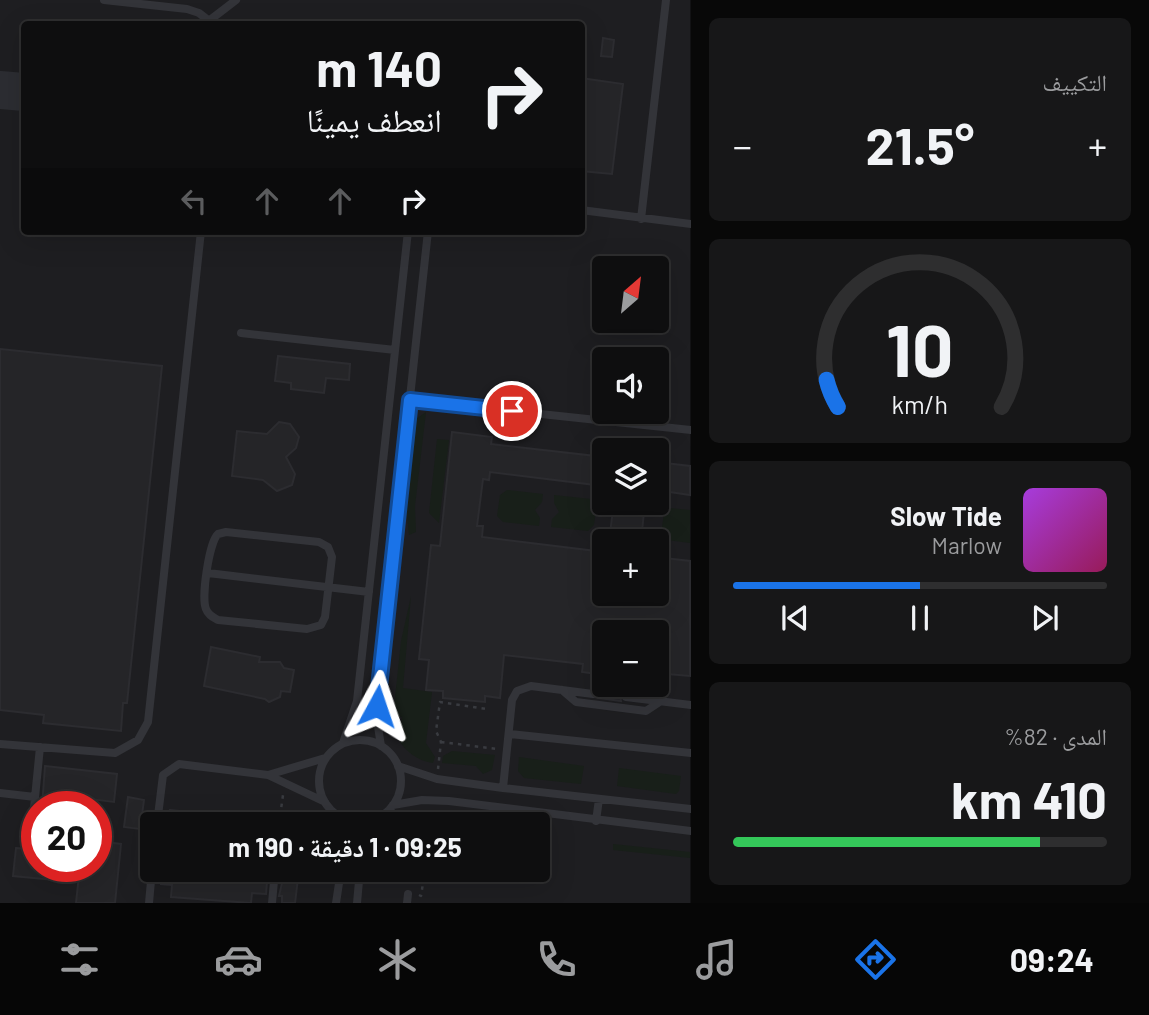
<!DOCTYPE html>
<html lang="ar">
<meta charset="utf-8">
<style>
:root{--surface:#0e0e0f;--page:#171718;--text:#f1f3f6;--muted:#9b9c9e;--line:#2e2e2f;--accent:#1a73e8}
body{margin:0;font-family:Barlow,"Noto Naskh Arabic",sans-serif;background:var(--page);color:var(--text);direction:rtl;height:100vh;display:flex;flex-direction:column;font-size:26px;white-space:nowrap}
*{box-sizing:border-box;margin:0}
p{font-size:23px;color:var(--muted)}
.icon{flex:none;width:38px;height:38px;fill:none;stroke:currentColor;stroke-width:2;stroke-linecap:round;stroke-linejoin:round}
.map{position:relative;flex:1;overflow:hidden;direction:ltr}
.side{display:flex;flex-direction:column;gap:18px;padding:18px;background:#080808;width:458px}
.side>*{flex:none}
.hud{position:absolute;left:21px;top:21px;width:564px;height:214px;border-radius:7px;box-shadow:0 7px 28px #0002,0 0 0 2px var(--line);direction:rtl;background:#0e0e0f;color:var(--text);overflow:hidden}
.needle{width:46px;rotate:28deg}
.fabs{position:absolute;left:592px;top:256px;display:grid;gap:14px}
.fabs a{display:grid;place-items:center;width:77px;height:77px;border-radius:7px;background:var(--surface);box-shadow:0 7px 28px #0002,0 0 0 2px var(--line);font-size:35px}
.speed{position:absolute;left:21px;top:791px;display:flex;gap:14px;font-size:35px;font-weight:700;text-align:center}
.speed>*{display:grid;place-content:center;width:91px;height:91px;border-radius:50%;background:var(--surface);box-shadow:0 7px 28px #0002,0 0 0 2px var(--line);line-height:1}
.speed .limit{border:10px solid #d22;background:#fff;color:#111}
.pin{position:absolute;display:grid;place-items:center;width:60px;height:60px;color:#fff;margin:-30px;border:4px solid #fff;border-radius:50%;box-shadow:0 2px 7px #0007}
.me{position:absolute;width:77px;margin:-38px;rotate:5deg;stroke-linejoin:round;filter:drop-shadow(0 0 5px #0008)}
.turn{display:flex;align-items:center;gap:24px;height:147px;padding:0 28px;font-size:32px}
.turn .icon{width:91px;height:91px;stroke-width:2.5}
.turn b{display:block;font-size:49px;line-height:60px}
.lanes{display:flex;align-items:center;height:66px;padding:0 28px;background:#0003;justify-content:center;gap:35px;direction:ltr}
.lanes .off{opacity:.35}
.big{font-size:52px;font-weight:700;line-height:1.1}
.side .widget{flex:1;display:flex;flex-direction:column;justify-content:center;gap:10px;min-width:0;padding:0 24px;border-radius:10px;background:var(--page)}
.side .dial{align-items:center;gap:0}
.dial svg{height:182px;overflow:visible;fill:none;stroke:var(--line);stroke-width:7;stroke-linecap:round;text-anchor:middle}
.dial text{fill:var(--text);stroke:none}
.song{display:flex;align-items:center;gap:21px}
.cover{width:84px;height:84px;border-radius:10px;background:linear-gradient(135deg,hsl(280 70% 55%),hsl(330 70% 35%))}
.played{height:7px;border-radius:4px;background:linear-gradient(90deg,var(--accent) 50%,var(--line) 50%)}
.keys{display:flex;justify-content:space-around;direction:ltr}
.heat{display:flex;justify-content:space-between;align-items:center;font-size:38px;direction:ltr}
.charge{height:10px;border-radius:5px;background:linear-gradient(90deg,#34c759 82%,var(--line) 0)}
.trip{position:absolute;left:140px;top:812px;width:410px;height:70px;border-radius:7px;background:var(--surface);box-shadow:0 7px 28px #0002,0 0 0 2px var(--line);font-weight:700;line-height:70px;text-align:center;direction:rtl}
.menu{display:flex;height:112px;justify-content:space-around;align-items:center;background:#060606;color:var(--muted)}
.menu .icon{width:49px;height:49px}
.menu .current{color:var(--accent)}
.menu b{font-size:32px;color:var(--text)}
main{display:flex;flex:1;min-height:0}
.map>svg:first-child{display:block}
</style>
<main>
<section class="side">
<div class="widget"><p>التكييف</p>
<div class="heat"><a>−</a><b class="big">21.5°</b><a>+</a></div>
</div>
<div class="widget dial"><svg viewBox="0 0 100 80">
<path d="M14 69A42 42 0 1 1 86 69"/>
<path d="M14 69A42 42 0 0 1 9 57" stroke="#1a73e8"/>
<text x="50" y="56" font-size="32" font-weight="700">10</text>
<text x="50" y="72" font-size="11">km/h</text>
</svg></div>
<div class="widget">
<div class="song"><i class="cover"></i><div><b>Slow Tide</b><p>Marlow</p></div></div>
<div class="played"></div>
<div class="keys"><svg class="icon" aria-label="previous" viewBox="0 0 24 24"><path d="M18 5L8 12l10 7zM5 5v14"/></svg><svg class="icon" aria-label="pause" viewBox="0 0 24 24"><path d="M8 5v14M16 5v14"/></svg><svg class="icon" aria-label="next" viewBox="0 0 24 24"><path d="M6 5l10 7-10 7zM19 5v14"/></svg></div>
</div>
<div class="widget"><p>المدى · 82%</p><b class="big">410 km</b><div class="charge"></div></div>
</section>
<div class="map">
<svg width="691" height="903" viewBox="0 0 691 903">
<rect width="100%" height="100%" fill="#121214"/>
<path fill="#1e1e21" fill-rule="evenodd" d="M0,0h690v903h-690zM24,24h557v207h-557zM604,268h52v52h-52zM604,359h52v52h-52zM604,450h52v52h-52zM604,541h52v52h-52zM604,632h52v52h-52zM37,807h59v59h-59zM152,824h385v46h-385z"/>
<path fill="#181f19" d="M426,412l-11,94 1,26 -7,3 -3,-27 10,-89z
M437,439l12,1 -10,83 -10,-10z
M507,490l36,4 -1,8 -7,8 5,8 -1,8 -36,-4 -6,-6 3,-21z
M554,495l37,4 6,5 -3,21 -6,6 -37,-4 1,-8 7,-7 -5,-9z
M670,508l20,2v33l-23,-3 -6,-6 3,-21z
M411,596l-8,92 29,4 -6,51 9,14 -2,6c-21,-3 -38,-20 -40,-42l8,2 1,-6 -9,-1 8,-75z
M452,751l43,4 -3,15 -9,4 -7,-8 -34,-3 1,-7z
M519,757l65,9 -3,18 -57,-6 -6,-7z
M619,768l62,8 -2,15 -3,3 -59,-8z
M613,844l77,8v6l-77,-8z"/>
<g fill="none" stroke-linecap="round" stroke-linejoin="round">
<path stroke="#2c2d32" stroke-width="38" d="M0,90l24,2"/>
</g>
<path fill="#252528" stroke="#2c2c30" stroke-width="2" d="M603,38l11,2 -2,17 -11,-1z
M581,78l42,6 -11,90 -31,-3z
M0,349l162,17 -35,337h-4l-2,28 -78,-8 1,-8 -44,-5z
M278,356l72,8 -1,16 -23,-2 -2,15 -33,-4v-6l-16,-2z
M279,422l11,2 9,13 -3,11 -10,9 9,17 -3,11 -15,6 -14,-11 -31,-4 5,-45 30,3z
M452,432l40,5 -1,7 113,13v29l-114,-14 -1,8 -6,-1 -6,47h6l-1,11 122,15v41h52v-36l34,4v115l-34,-3v-41h-52v43l-22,-3 1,-8 -79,-9 -4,43 -15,-2v6l-42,-4v-7l-17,-1 3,-30 -10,-1 12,-114 9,1z
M656,462l34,4v29l-34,-5z
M614,502h31l-4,39h-32z
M211,647l49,10 -1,5h21l4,6 10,2 -4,22 -9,-1 -1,6 -11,5 -4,-3 -61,-13z
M594,684h33v6l-7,4 1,7 -23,-3 1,-6z
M45,766l72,8 -3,28 -31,-4 -1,9h-40z
M128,797l16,3 -4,29 -16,-2z
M170,810l58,6v8h-59z
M96,841l25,3 -6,59h-39l4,-37h16z
M16,848l21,2v16h19l-2,14 -41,-4z
M163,870h93l-1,10 12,2 -1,12 -14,-1 -1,10 -80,-6 1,-12 -11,-1z
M285,870h14l-4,33h-13v-7h-3z"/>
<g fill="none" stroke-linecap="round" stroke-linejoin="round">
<path stroke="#393b40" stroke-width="2.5" stroke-dasharray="3.5 5" stroke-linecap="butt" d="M441,742l56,7
M438,769l3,-27 -5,-11 4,-29 46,7
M279,824l4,-29
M431,824l1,-14
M419,895l2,1 4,-26"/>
<path stroke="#333439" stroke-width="8" d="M104,0l83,9 12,4 14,11
M210,20l26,-20
M581,210l110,14
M641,219l25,-219
M241,333l154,17
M410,400l281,30
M226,532l93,10 9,5 4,10 -7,60 -4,8 -14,4 -89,-9c-5,-3 -10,-5 -12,-11 -5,-11 3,-67 12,-75z
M208,573l161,19
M562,690l14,12 70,9 15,-10
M626,697l65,8
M510,734l181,19
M319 781a41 41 0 1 1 82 0a41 41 0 1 1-82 0Z
M343,743l14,-42 51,-470
M0,744l115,9 23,-13 10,-18 53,-491
M381,746l-4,-26 1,-27 50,-462
M398,766l39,13 66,9 188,21
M268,775l57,-17
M503,788l9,-88 5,-9 14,-5 62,8
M0,793l35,4
M393,805l29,-5 27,1 242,30
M596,821l3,-22
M157,824l6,-49 16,-11 89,11 57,27
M32,828l8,-81
M149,903l3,-33
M272,903l3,-33
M336,903l5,-33
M357,903l3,-33
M407,903l1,-9"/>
</g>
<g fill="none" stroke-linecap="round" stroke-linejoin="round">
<g stroke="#114b97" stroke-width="18">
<path id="route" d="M377,706l33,-306 102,11"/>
</g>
<use href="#route" stroke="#1a73e8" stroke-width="12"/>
</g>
</svg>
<div class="fabs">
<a><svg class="needle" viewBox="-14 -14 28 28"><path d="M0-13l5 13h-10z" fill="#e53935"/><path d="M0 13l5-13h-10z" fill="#9b9c9e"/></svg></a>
<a><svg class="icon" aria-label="sound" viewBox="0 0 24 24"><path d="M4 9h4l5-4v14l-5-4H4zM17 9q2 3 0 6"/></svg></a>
<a><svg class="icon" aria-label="layers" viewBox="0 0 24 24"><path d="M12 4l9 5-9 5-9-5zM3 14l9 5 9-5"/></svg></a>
<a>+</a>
<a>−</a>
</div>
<div class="speed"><div class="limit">20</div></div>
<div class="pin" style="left:512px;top:411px;background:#d93025"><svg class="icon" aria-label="arrive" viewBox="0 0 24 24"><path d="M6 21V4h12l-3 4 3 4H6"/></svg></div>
<svg class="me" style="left:377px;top:706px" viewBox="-20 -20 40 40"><path d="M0-17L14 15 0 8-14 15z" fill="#1a73e8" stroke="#fff" stroke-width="4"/></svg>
<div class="trip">09:25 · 1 دقيقة · 190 m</div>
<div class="hud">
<div class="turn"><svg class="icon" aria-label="right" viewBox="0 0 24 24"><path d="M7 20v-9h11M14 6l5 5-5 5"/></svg><div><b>140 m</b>انعطف يمينًا</div></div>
<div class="lanes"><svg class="icon off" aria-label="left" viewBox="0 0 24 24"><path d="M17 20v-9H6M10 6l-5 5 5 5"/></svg><svg class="icon off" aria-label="ahead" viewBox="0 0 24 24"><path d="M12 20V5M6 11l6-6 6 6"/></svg><svg class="icon off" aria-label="ahead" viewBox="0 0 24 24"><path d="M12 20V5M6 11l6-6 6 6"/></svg><svg class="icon" aria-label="right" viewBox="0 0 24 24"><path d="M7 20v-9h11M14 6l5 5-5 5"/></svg></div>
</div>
</div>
</main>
<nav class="menu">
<b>09:24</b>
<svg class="icon current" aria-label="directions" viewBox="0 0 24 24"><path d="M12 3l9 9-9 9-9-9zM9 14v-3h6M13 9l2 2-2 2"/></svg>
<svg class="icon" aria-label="music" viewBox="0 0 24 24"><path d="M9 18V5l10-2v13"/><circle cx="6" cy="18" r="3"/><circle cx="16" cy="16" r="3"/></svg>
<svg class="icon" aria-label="phone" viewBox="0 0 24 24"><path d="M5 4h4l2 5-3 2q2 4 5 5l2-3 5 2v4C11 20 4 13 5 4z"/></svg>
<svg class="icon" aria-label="climate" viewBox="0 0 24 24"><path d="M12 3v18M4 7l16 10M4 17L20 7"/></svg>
<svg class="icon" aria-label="car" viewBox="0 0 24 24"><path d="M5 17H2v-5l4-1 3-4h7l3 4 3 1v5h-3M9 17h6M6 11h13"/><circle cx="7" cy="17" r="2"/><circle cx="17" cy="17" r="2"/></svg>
<svg class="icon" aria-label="filters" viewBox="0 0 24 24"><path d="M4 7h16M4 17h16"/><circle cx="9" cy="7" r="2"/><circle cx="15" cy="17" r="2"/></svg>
</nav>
